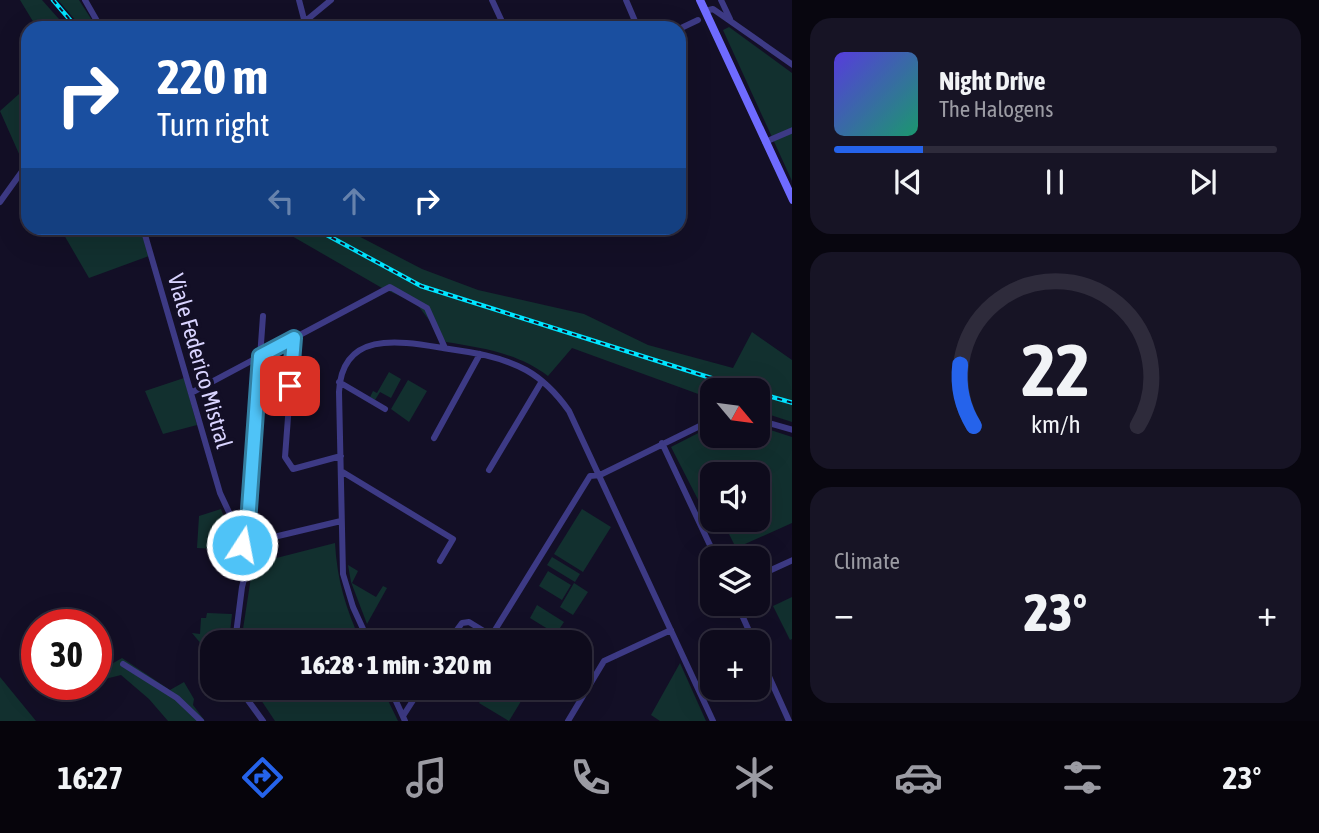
<!DOCTYPE html>
<meta charset="utf-8">
<style>
:root{--surface:#0e0b1c;--page:#171425;--text:#f1f3f6;--muted:#9b9ba3;--line:#2e2b3b;--accent:#2563eb}
body{margin:0;font-family:"Asap Condensed",sans-serif;background:var(--page);color:var(--text);height:100vh;display:flex;flex-direction:column;font-size:26px;white-space:nowrap}
*{box-sizing:border-box;margin:0}
p{font-size:23px;color:var(--muted)}
.icon{flex:none;width:38px;height:38px;fill:none;stroke:currentColor;stroke-width:2;stroke-linecap:round;stroke-linejoin:round}
.map{position:relative;flex:1;overflow:hidden}
.drawer{display:flex;flex-direction:column;gap:18px;padding:18px;background:#08060f;width:527px}
.drawer>*{flex:none}
.banner{position:absolute;left:21px;top:21px;width:665px;height:214px;border-radius:21px;box-shadow:0 7px 28px #0002,0 0 0 2px var(--line);background:#1a4fa0;color:#fff;overflow:hidden}
.needle{width:46px;rotate:119deg}
.tools{position:absolute;left:700px;top:378px;display:grid;gap:14px}
.tools a{display:grid;place-items:center;width:70px;height:70px;border-radius:14px;background:var(--surface);box-shadow:0 7px 28px #0002,0 0 0 2px var(--line);font-size:35px}
.speed{position:absolute;left:21px;top:609px;display:flex;gap:14px;font-size:35px;font-weight:700;text-align:center}
.speed>*{display:grid;place-content:center;width:91px;height:91px;border-radius:50%;background:var(--surface);box-shadow:0 7px 28px #0002,0 0 0 2px var(--line);line-height:1}
.speed .limit{border:10px solid #d22;background:#fff;color:#111}
.pin{position:absolute;display:grid;place-items:center;width:60px;height:60px;color:#fff;margin:-30px;border-radius:14px;box-shadow:0 4px 10px #0006}
.me{position:absolute;width:77px;margin:-38px;rotate:11deg;stroke-linejoin:round;filter:drop-shadow(0 0 5px #0008)}
.turn{display:flex;align-items:center;gap:24px;height:147px;padding:0 21px;font-size:32px}
.turn .icon{width:91px;height:91px;stroke-width:2.5}
.turn b{display:block;font-size:49px;line-height:60px}
.lanes{display:flex;align-items:center;height:66px;padding:0 21px;background:#0003;justify-content:center;gap:35px;direction:ltr}
.lanes .off{opacity:.35}
.big{font-size:52px;font-weight:800;line-height:1.1}
.drawer .widget{flex:1;display:flex;flex-direction:column;justify-content:center;gap:10px;min-width:0;padding:0 24px;border-radius:21px;background:var(--page)}
.drawer .dial{align-items:center;gap:0}
.dial svg{height:182px;overflow:visible;fill:none;stroke:var(--line);stroke-width:7;stroke-linecap:round;text-anchor:middle}
.dial text{fill:var(--text);stroke:none}
.song{display:flex;align-items:center;gap:21px}
.cover{width:84px;height:84px;border-radius:10px;background:linear-gradient(135deg,hsl(250 70% 55%),hsl(160 70% 35%))}
.played{height:7px;border-radius:4px;background:linear-gradient(90deg,var(--accent) 20%,var(--line) 20%)}
.keys{display:flex;justify-content:space-around;direction:ltr}
.heat{display:flex;justify-content:space-between;align-items:center;font-size:38px;direction:ltr}
.trip{position:absolute;left:200px;top:630px;width:392px;height:70px;border-radius:21px;background:var(--surface);box-shadow:0 7px 28px #0002,0 0 0 2px var(--line);font-weight:800;line-height:70px;text-align:center}
.dock{display:flex;height:112px;justify-content:space-around;align-items:center;background:#06040b;color:var(--muted)}
.dock .icon{width:49px;height:49px}
.dock .active{color:var(--accent)}
.dock b{font-size:32px;color:var(--text)}
main{display:flex;flex:1;min-height:0}
.map>svg:first-child{display:block}
</style>
<main>
<div class="map">
<svg width="793" height="721" viewBox="0 0 793 721">
<rect width="100%" height="100%" fill="#130f26"/>
<path fill="#12302f" d="M20,0h22l25,28h-30z
M58,0h21l18,28h-15z
M729,27l63,46v108l-69,-151z
M28,86v88l-28,-63z
M60,228h81l8,28 -60,22z
M278,228h65l79,41 56,21 106,24 64,31 85,23 19,-36 40,28v62l-34,-11v-21h-46v9l-140,-51 -24,28c-30,-23 -65,-28 -102,-34l-30,-39 -34,-15z
M389,372l12,7 -10,19 -11,-6 -5,8 -5,-3 3,-6 4,2z
M184,378l13,47 -34,9 -18,-43z
M408,380l19,11 -18,31 -18,-13z
M712,426v10h46v-10l34,11v86l-56,25 -14,-28h36v-46h-46v46h8l-10,3 -39,-76z
M221,509l16,41 -40,-2 2,-32z
M582,509l29,18 -28,45 -29,-18z
M335,543c2,37 11,66 26,99h-120l12,-78z
M552,557l28,17 -5,8 -28,-17z
M348,565l10,6 -6,12 24,14 7,-11 4,2 -20,36 -16,-42z
M548,571l23,14 -9,15 -23,-14z
M574,583l14,9 -15,23 -13,-8z
M792,597v42l-2,1 -17,-34z
M537,605l27,17 -8,12 -26,-16z
M207,613l25,1 -3,28h-17v15l-20,-24 8,1 1,-16h5z
M122,658l48,32 14,-8 10,17 -1,6 12,16h-37l-19,-22 -28,-24 -20,5 -5,-7z
M680,663l26,58h-46l-9,-6z
M0,677l36,44h-36z
M253,688h129l16,33h-123z
M486,688h43l-20,33 -30,-18z"/>
<g fill="none" stroke-linecap="round" stroke-linejoin="round">
<path stroke="#3d3a85" stroke-width="6" d="M85,0l16,28
M299,0l6,23
M492,0l13,28
M626,0l12,28
M721,0l9,19
M705,11l8,-2 80,56
M297,28l34,-28
M679,29l19,-9
M765,142l28,-12
M0,202l28,-39
M143,228l77,265 23,49
M294,338l-9,119 8,12 48,-13
M339,382l46,27
M191,393l199,-106 37,21 18,40
M758,420l35,10
M434,438l46,-84
M662,443l54,115
M489,470l53,-89
M341,471l112,68 -13,22
M230,517l11,6 7,-9
M247,537l16,-221
M242 545a8 8 0 1 1 16 0a8 8 0 1 1-16 0Z
M257,541l84,-20
M242,573l1,-26
M758,576l35,-16
M737,604l17,38
M235,642l7,-55 9,-35
M369,642l-16,-35 -10,-33 -4,-182c3,-62 61,-51 104,-44 28,4 57,8 83,22 18,10 31,24 43,41l144,310
M448,642l14,-19 7,-1 18,11 8,-3 95,-154 10,-1 112,-55
M758,652l31,69
M123,664l54,34 24,23
M239,688l24,33
M390,688l15,33
M403,716l18,-28
M568,721l36,-60 67,-31"/>
<path stroke="#6f6bff" stroke-width="8" d="M700,0l93,200"/>
<g stroke="#00e5ff" stroke-width="4.5">
<path id="rail" d="M53,0l24,28
M314,228l107,58 328,104
M758,393l35,10"/>
</g>
<use href="#rail" stroke="#130f26" stroke-width="2" stroke-dasharray="5" stroke-linecap="butt"/>
</g>
<g fill="none" stroke-linecap="round" stroke-linejoin="round">
<g stroke="#337fa1" stroke-width="18">
<path id="route" d="M242,545l5,-8 13,-181 34,-18 -4,48"/>
</g>
<use href="#route" stroke="#4fc3f7" stroke-width="12"/>
</g>
<g text-anchor="middle" stroke-width="7" stroke-linejoin="round" paint-order="stroke">
<g font-size="23" fill="#d9d4ff" stroke="#130f26">
<text transform="translate(200 361) rotate(74)" y="8">Viale Federico Mistral</text>
</g>
</g>
</svg>
<div class="tools">
<a><svg class="needle" viewBox="-14 -14 28 28"><path d="M0-13l5 13h-10z" fill="#e53935"/><path d="M0 13l5-13h-10z" fill="#9b9ba3"/></svg></a>
<a><svg class="icon" aria-label="sound" viewBox="0 0 24 24"><path d="M4 9h4l5-4v14l-5-4H4zM17 9q2 3 0 6"/></svg></a>
<a><svg class="icon" aria-label="layers" viewBox="0 0 24 24"><path d="M12 4l9 5-9 5-9-5zM3 14l9 5 9-5"/></svg></a>
<a>+</a>
</div>
<div class="speed"><div class="limit">30</div></div>
<div class="pin" style="left:290px;top:386px;background:#d93025"><svg class="icon" aria-label="arrive" viewBox="0 0 24 24"><path d="M6 21V4h12l-3 4 3 4H6"/></svg></div>
<svg class="me" style="left:242px;top:545px" viewBox="-20 -20 40 40"><circle r="17" fill="#4fc3f7" stroke="#fff" stroke-width="3"/><path d="M0-11L8 9 0 5-8 9z" fill="#fff"/></svg>
<div class="trip">16:28 · 1 min · 320 m</div>
<div class="banner">
<div class="turn"><svg class="icon" aria-label="right" viewBox="0 0 24 24"><path d="M7 20v-9h11M14 6l5 5-5 5"/></svg><div><b>220 m</b>Turn right</div></div>
<div class="lanes"><svg class="icon off" aria-label="left" viewBox="0 0 24 24"><path d="M17 20v-9H6M10 6l-5 5 5 5"/></svg><svg class="icon off" aria-label="ahead" viewBox="0 0 24 24"><path d="M12 20V5M6 11l6-6 6 6"/></svg><svg class="icon" aria-label="right" viewBox="0 0 24 24"><path d="M7 20v-9h11M14 6l5 5-5 5"/></svg></div>
</div>
</div>
<section class="drawer">
<div class="widget">
<div class="song"><i class="cover"></i><div><b>Night Drive</b><p>The Halogens</p></div></div>
<div class="played"></div>
<div class="keys"><svg class="icon" aria-label="previous" viewBox="0 0 24 24"><path d="M18 5L8 12l10 7zM5 5v14"/></svg><svg class="icon" aria-label="pause" viewBox="0 0 24 24"><path d="M8 5v14M16 5v14"/></svg><svg class="icon" aria-label="next" viewBox="0 0 24 24"><path d="M6 5l10 7-10 7zM19 5v14"/></svg></div>
</div>
<div class="widget dial"><svg viewBox="0 0 100 80">
<path d="M14 69A42 42 0 1 1 86 69"/>
<path d="M14 69A42 42 0 0 1 8 42" stroke="#2563eb"/>
<text x="50" y="56" font-size="32" font-weight="700">22</text>
<text x="50" y="72" font-size="11">km/h</text>
</svg></div>
<div class="widget"><p>Climate</p>
<div class="heat"><a>−</a><b class="big">23°</b><a>+</a></div>
</div>
</section>
</main>
<nav class="dock">
<b>16:27</b>
<svg class="icon active" aria-label="directions" viewBox="0 0 24 24"><path d="M12 3l9 9-9 9-9-9zM9 14v-3h6M13 9l2 2-2 2"/></svg>
<svg class="icon" aria-label="music" viewBox="0 0 24 24"><path d="M9 18V5l10-2v13"/><circle cx="6" cy="18" r="3"/><circle cx="16" cy="16" r="3"/></svg>
<svg class="icon" aria-label="phone" viewBox="0 0 24 24"><path d="M5 4h4l2 5-3 2q2 4 5 5l2-3 5 2v4C11 20 4 13 5 4z"/></svg>
<svg class="icon" aria-label="climate" viewBox="0 0 24 24"><path d="M12 3v18M4 7l16 10M4 17L20 7"/></svg>
<svg class="icon" aria-label="car" viewBox="0 0 24 24"><path d="M5 17H2v-5l4-1 3-4h7l3 4 3 1v5h-3M9 17h6M6 11h13"/><circle cx="7" cy="17" r="2"/><circle cx="17" cy="17" r="2"/></svg>
<svg class="icon" aria-label="filters" viewBox="0 0 24 24"><path d="M4 7h16M4 17h16"/><circle cx="9" cy="7" r="2"/><circle cx="15" cy="17" r="2"/></svg>
<b>23°</b>
</nav>
